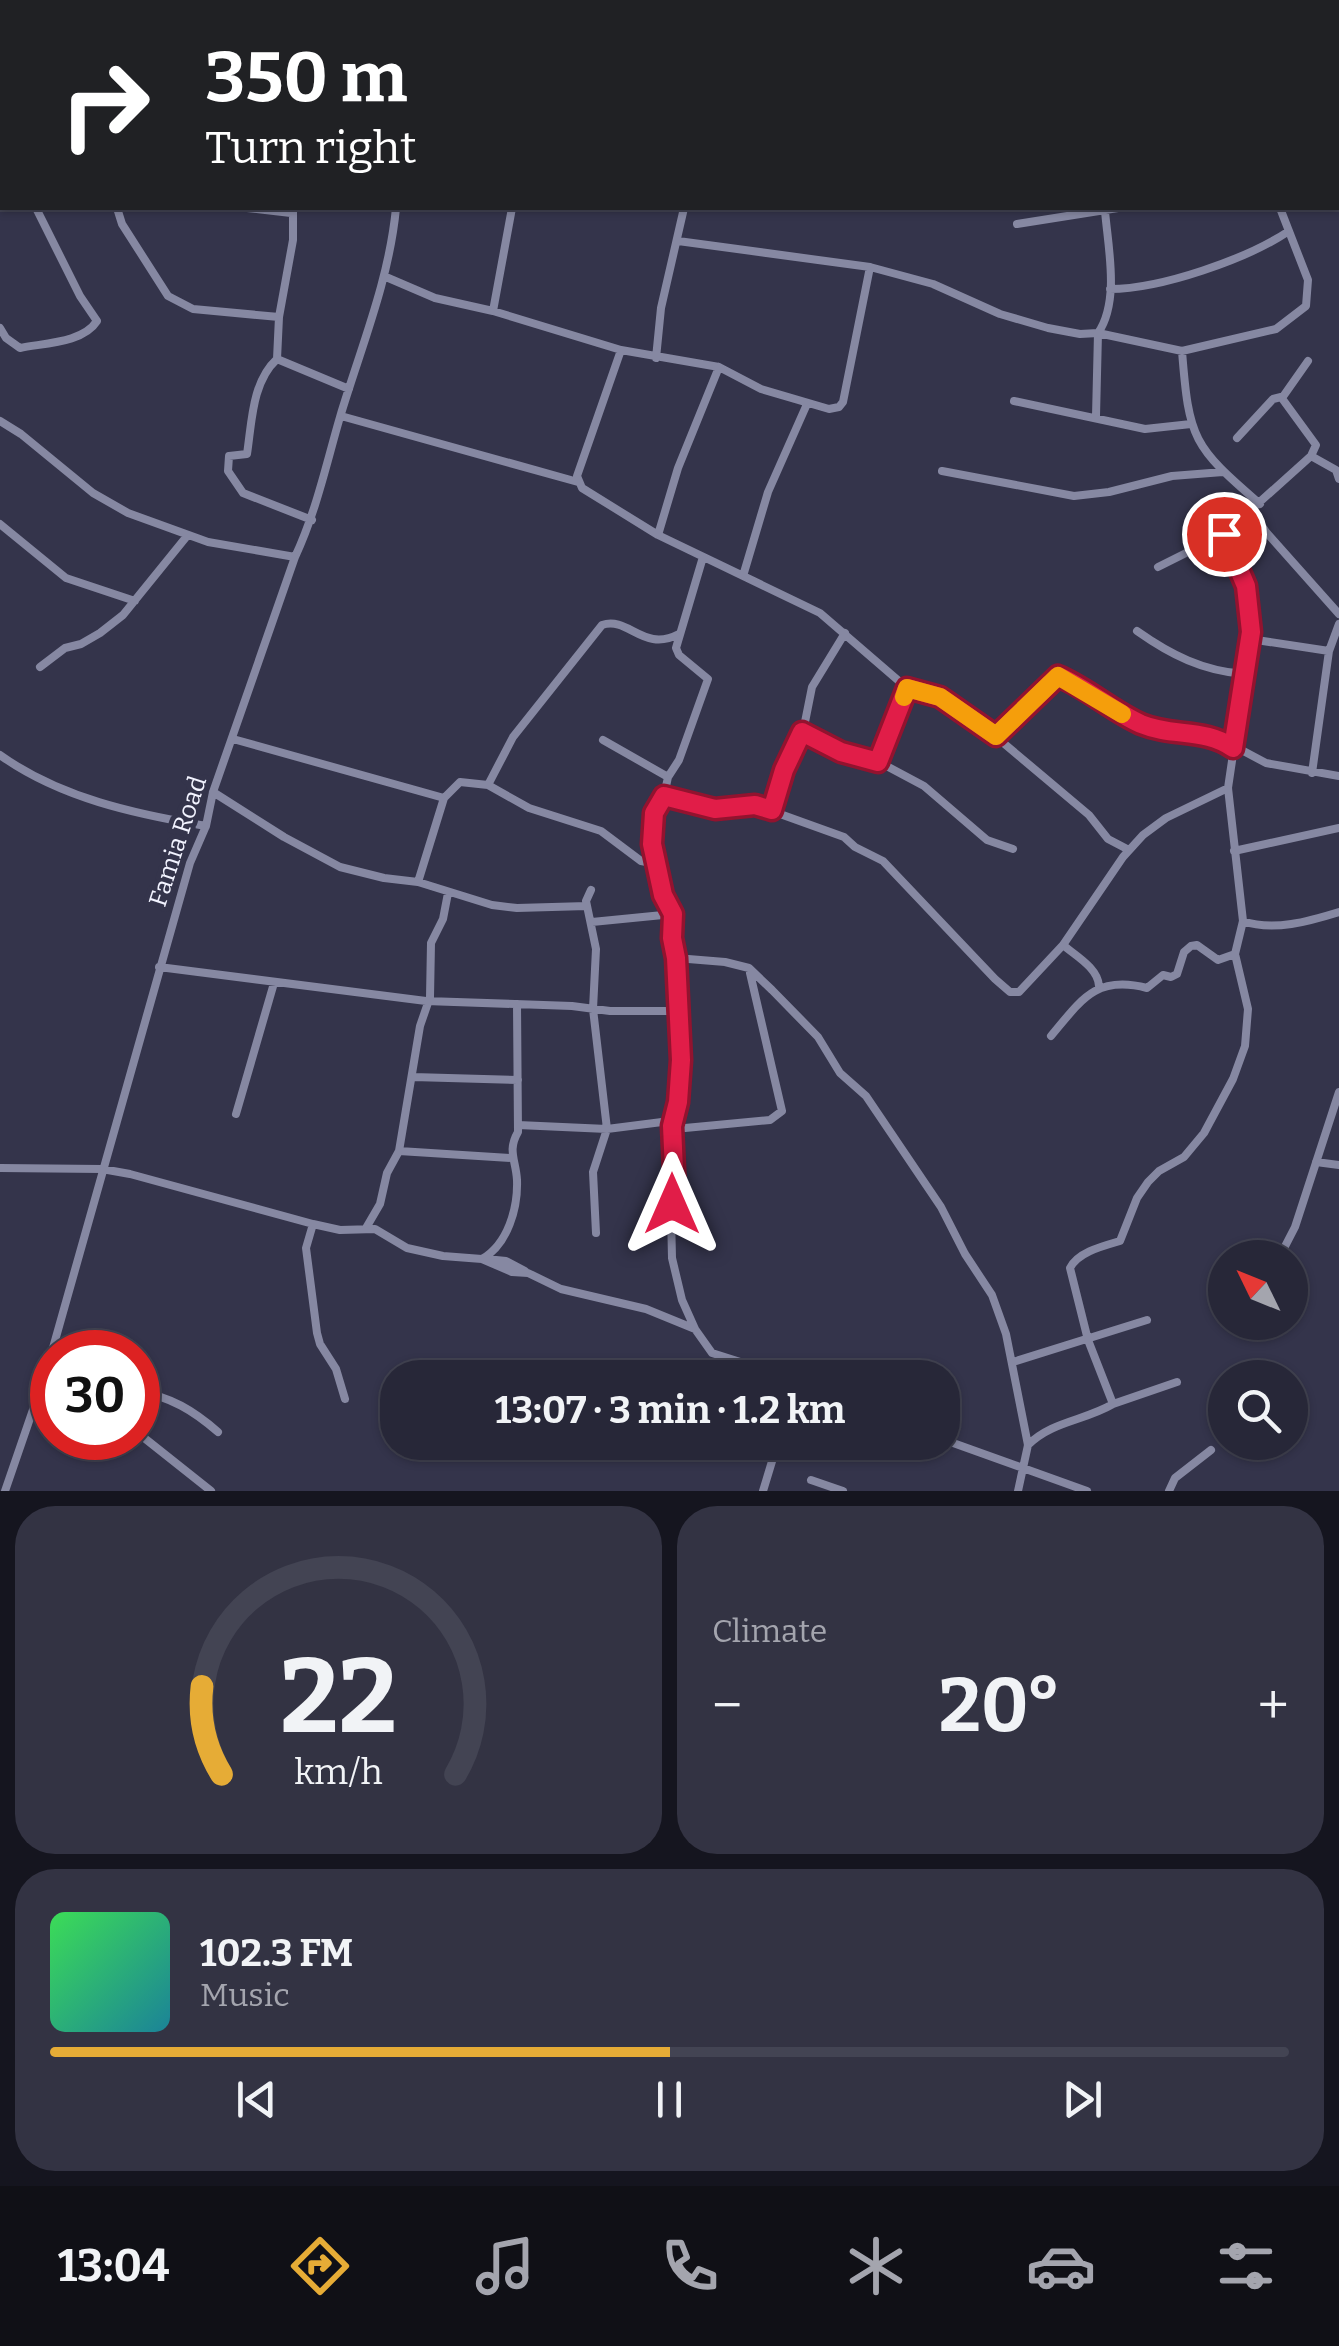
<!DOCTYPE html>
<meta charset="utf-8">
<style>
:root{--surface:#272738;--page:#333343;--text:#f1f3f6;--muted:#a4a5ae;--line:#434453;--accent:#e6ac36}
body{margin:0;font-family:Bitter,serif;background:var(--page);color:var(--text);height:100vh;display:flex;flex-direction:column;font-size:38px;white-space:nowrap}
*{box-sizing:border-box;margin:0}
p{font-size:32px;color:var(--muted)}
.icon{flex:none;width:55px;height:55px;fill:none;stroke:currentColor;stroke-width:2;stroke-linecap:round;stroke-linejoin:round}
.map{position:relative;height:1491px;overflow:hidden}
.details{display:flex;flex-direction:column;gap:15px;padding:15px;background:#15151f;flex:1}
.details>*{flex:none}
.guide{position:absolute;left:0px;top:0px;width:1340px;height:210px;box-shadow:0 2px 8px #0004,0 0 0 2px var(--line);background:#202124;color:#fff;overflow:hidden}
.needle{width:65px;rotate:313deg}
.controls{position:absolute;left:1208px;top:1240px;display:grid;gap:20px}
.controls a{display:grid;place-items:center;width:100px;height:100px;border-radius:50%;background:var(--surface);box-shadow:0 2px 8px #0004,0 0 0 2px var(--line);font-size:50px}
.speed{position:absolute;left:30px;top:1330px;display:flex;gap:20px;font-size:50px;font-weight:700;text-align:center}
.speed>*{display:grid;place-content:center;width:130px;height:130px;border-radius:50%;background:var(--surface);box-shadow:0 2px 8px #0004,0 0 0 2px var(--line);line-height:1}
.speed .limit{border:15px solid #d22;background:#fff;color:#111}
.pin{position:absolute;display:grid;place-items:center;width:85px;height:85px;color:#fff;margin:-42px;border:5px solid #fff;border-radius:50%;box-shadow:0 2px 10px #0007}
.me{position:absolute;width:110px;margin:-55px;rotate:0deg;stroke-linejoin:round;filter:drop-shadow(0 0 8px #0008)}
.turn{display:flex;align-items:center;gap:35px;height:210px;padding:0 40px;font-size:45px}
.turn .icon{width:130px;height:130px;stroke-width:2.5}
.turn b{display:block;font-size:70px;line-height:85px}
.big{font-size:75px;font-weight:700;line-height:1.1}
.details .widget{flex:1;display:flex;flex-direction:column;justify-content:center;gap:15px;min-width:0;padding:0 35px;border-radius:40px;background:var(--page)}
.details .dial{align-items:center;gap:0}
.dial svg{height:260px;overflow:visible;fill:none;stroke:var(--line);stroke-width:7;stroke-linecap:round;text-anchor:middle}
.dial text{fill:var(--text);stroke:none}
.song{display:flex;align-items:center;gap:30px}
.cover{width:120px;height:120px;border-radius:15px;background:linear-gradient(135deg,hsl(130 70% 55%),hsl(190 70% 35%))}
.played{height:10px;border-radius:5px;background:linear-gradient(90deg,var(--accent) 50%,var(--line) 50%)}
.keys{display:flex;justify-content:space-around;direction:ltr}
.heat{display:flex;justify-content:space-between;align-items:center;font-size:55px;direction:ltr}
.details .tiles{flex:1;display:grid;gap:15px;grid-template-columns:1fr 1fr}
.widget:last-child{grid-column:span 2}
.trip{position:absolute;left:380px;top:1360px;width:580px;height:100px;border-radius:40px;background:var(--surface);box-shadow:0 2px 8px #0004,0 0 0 2px var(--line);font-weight:700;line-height:100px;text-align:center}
.tabs{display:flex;height:160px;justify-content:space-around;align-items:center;background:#101016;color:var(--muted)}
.tabs .icon{width:70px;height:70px}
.tabs .current{color:var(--accent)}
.tabs b{font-size:45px;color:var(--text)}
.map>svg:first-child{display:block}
</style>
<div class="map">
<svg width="1339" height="1491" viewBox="0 0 1339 1491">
<rect width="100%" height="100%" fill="#34344b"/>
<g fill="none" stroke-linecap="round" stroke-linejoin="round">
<path stroke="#8688a2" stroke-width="8" d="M829,0l11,2
M35,2v-2
M242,2l1,-2
M422,2l1,-2
M713,2v-2
M812,2v-2
M1338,71h1
M0,135l2,5
M1338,156h1
M0,173h2
M117,208l5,16 46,72 25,13 86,8
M247,208l44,5
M293,208v32l-14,77 -2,42c-25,23 -25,62 -30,95l-18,2 -1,15 15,22 69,27
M1017,224l101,-16
M678,241l192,26 63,17 67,30 48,14 32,6 18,-1 84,18 94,-22 30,-23 2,-26 -28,-72
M386,277l49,21 58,13 128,39 98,17 42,22 68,20 10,-2 4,-5 27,-135
M1110,289c51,0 137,-30 179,-58
M493,311l19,-103
M0,328l6,10 14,10c24,-5 63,-5 77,-27l-17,-25 -44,-88
M621,350l-44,126 5,12 76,47 162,78 87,75 34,9 54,39 94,79 19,24 21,11
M1182,351c7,89 11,95 78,153
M656,358l5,-50 23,-100
M277,359l72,30
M1282,398l26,-37
M1014,401l131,28 46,-5
M341,416l237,66
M1096,416l2,-83c22,-32 10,-86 7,-122
M0,421l21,13 72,59 35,20 80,29 87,15
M1311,456l25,14 3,9
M942,471l132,25 35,-4 63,-16 51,-4
M1252,511l14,21 73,82
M0,524l66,54 69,23
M658,535l20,-67 41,-101
M1158,567l66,-33 87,-78 5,-11 -35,-48 -8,2 -36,39
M743,576l25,-84 39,-88
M1137,631c34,24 66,40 107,43
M1250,639l79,12
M40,667l25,-19 16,-4 19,-11 23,-18 64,-79
M803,732l38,20 38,10 28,-74
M995,736l63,-60 89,50 72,12 47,25 73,13
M233,739l211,59
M603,740l65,37
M0,755c60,43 135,59 206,71
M879,762l45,24 63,54 26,9
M1312,773l17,-122 10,-27
M488,785l25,-48 89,-112c27,-9 41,28 77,9
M213,792l71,45 56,30 44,11 34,4 74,23 25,3 70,-2
M664,796l51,13 40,-4 89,32 11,10 28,14 112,118 15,13h9l44,-47 60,-88 20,-22 23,-17 62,-30
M772,810l12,-39 19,-39 9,-45 33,-54
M1234,851l105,-23
M418,882l26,-84 16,-16 28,3 41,23 72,23 40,30 16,3
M591,890l-5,11 10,48 -3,60 14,120 -14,43 3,61
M1243,921c30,11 67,0 96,-9
M592,922l81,-8
M1063,945c13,11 35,23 36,41
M676,958l49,4 24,6 23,22 46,47 22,36 26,23 75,111 24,47 27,41 14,39 22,111 -10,46
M159,967l267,34 146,5 38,5h66
M1051,1036c31,-37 45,-61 96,-48l16,-13 8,2 6,-3 7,-22 7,-6 6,-1 21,15 17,-6
M413,1077l105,3
M236,1114l38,-131
M518,1125l89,4 55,-7 23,6 85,-8 12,-9 -32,-138
M399,1151l112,7
M1316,1162l23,3
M0,1168l102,1 28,5 183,50 27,6 35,-1 32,19 36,8 39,3 30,13 16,1 33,16 85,20 49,20 17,24 41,13 16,12
M313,1224l-7,24 11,85 3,11 16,25 9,30
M366,1228l14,-24 7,-31 12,-22 21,-125 10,-29 1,-54 12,-24 5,-26
M1279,1258l16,-31 44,-135
M482,1259c26,-15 36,-51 35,-79 -1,-20 -10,-29 1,-48l-1,-128
M486,1259l20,2 19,10
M695,1329l-13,-29 -10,-42 -1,-44 4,-22 -3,-66 6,-24 2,-69 -7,-119 -10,-19 -11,-51 2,-31 10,-17 4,-19 11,-17 29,-81 -29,-24 -3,-7 27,-91
M1013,1362l134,-42
M138,1392c32,4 56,19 80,40
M1113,1404l64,-22
M138,1433l73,58
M942,1439l145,52
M1028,1445c24,-24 56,-24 85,-41l-25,-64 -18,-72c8,-16 33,-22 50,-27l17,-43 11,-16 11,-11 25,-14 20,-24 29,-54 12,-33 3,-37 -13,-55 8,-33 -15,-133 23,-156 -5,-46 -22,-52
M811,1480l32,11
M5,1491l42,-122 143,-506 16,-37 7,-34 82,-235c21,-45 31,-92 45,-140 21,-70 49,-136 56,-209
M763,1491l10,-33 13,-16
M1169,1491l6,-13 36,-28"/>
</g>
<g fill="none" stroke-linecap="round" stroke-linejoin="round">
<g stroke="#92132f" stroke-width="25">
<path id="route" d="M672,1204l3,-12 -3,-66 6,-24 3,-42 -5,-102 -4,-20 1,-24 -10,-19 -11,-51 2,-31 10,-17 51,13 40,-4 17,5 12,-40 18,-38 39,20 37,10 29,-74 33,9 56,39 62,-60c29,12 54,35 83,48 31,13 64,4 92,24l18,-116 -5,-46 -22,-52"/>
</g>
<use href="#route" stroke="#e11d48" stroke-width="18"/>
<path stroke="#f59e0b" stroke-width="18" d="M904,697l3,-9 33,9 56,39 62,-60 64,38"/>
</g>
<g text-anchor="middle" stroke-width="10" stroke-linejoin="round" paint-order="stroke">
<g font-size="25" fill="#f2f3ff" stroke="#34344b">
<text transform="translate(177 841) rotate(-72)" y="9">Famia Road</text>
</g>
</g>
</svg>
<div class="controls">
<a><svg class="needle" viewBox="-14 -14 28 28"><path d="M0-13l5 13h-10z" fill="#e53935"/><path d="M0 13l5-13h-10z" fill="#a4a5ae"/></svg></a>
<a><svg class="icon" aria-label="search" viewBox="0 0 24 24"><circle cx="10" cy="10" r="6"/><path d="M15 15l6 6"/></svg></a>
</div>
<div class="speed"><div class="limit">30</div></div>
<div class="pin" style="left:1224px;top:534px;background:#d93025"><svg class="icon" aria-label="arrive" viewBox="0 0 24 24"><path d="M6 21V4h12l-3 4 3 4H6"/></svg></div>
<svg class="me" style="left:672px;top:1204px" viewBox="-20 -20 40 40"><path d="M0-17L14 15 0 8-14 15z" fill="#e11d48" stroke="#fff" stroke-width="4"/></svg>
<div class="trip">13:07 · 3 min · 1.2 km</div>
<div class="guide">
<div class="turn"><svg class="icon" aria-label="right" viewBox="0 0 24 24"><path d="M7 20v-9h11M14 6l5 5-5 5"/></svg><div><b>350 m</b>Turn right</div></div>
</div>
</div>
<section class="details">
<div class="tiles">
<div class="widget dial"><svg viewBox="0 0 100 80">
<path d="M14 69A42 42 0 1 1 86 69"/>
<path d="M14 69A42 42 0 0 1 8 42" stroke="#e6ac36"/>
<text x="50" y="56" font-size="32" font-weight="700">22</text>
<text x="50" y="72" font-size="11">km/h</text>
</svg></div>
<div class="widget"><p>Climate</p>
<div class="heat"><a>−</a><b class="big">20°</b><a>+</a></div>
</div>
<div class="widget">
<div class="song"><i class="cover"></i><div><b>102.3 FM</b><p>Music</p></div></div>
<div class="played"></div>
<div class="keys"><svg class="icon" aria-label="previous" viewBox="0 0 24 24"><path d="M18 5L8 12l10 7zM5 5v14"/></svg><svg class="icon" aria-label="pause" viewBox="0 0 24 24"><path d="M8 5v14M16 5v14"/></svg><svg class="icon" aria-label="next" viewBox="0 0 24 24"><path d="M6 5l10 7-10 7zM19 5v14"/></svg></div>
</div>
</div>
</section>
<nav class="tabs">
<b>13:04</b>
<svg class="icon current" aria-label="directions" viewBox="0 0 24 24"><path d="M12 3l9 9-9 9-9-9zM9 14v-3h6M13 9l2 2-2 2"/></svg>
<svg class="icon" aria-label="music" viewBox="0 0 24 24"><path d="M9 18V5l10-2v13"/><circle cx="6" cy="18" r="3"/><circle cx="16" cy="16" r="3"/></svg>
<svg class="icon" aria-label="phone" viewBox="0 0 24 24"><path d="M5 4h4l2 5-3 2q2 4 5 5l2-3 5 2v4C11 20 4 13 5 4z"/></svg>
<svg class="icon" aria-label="climate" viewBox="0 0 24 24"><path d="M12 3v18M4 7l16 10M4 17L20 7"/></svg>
<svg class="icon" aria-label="car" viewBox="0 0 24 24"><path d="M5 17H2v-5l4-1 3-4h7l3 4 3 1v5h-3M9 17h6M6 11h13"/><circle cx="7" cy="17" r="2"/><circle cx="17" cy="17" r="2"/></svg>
<svg class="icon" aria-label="filters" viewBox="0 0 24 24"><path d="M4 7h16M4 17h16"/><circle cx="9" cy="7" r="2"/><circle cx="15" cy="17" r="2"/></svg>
</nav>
